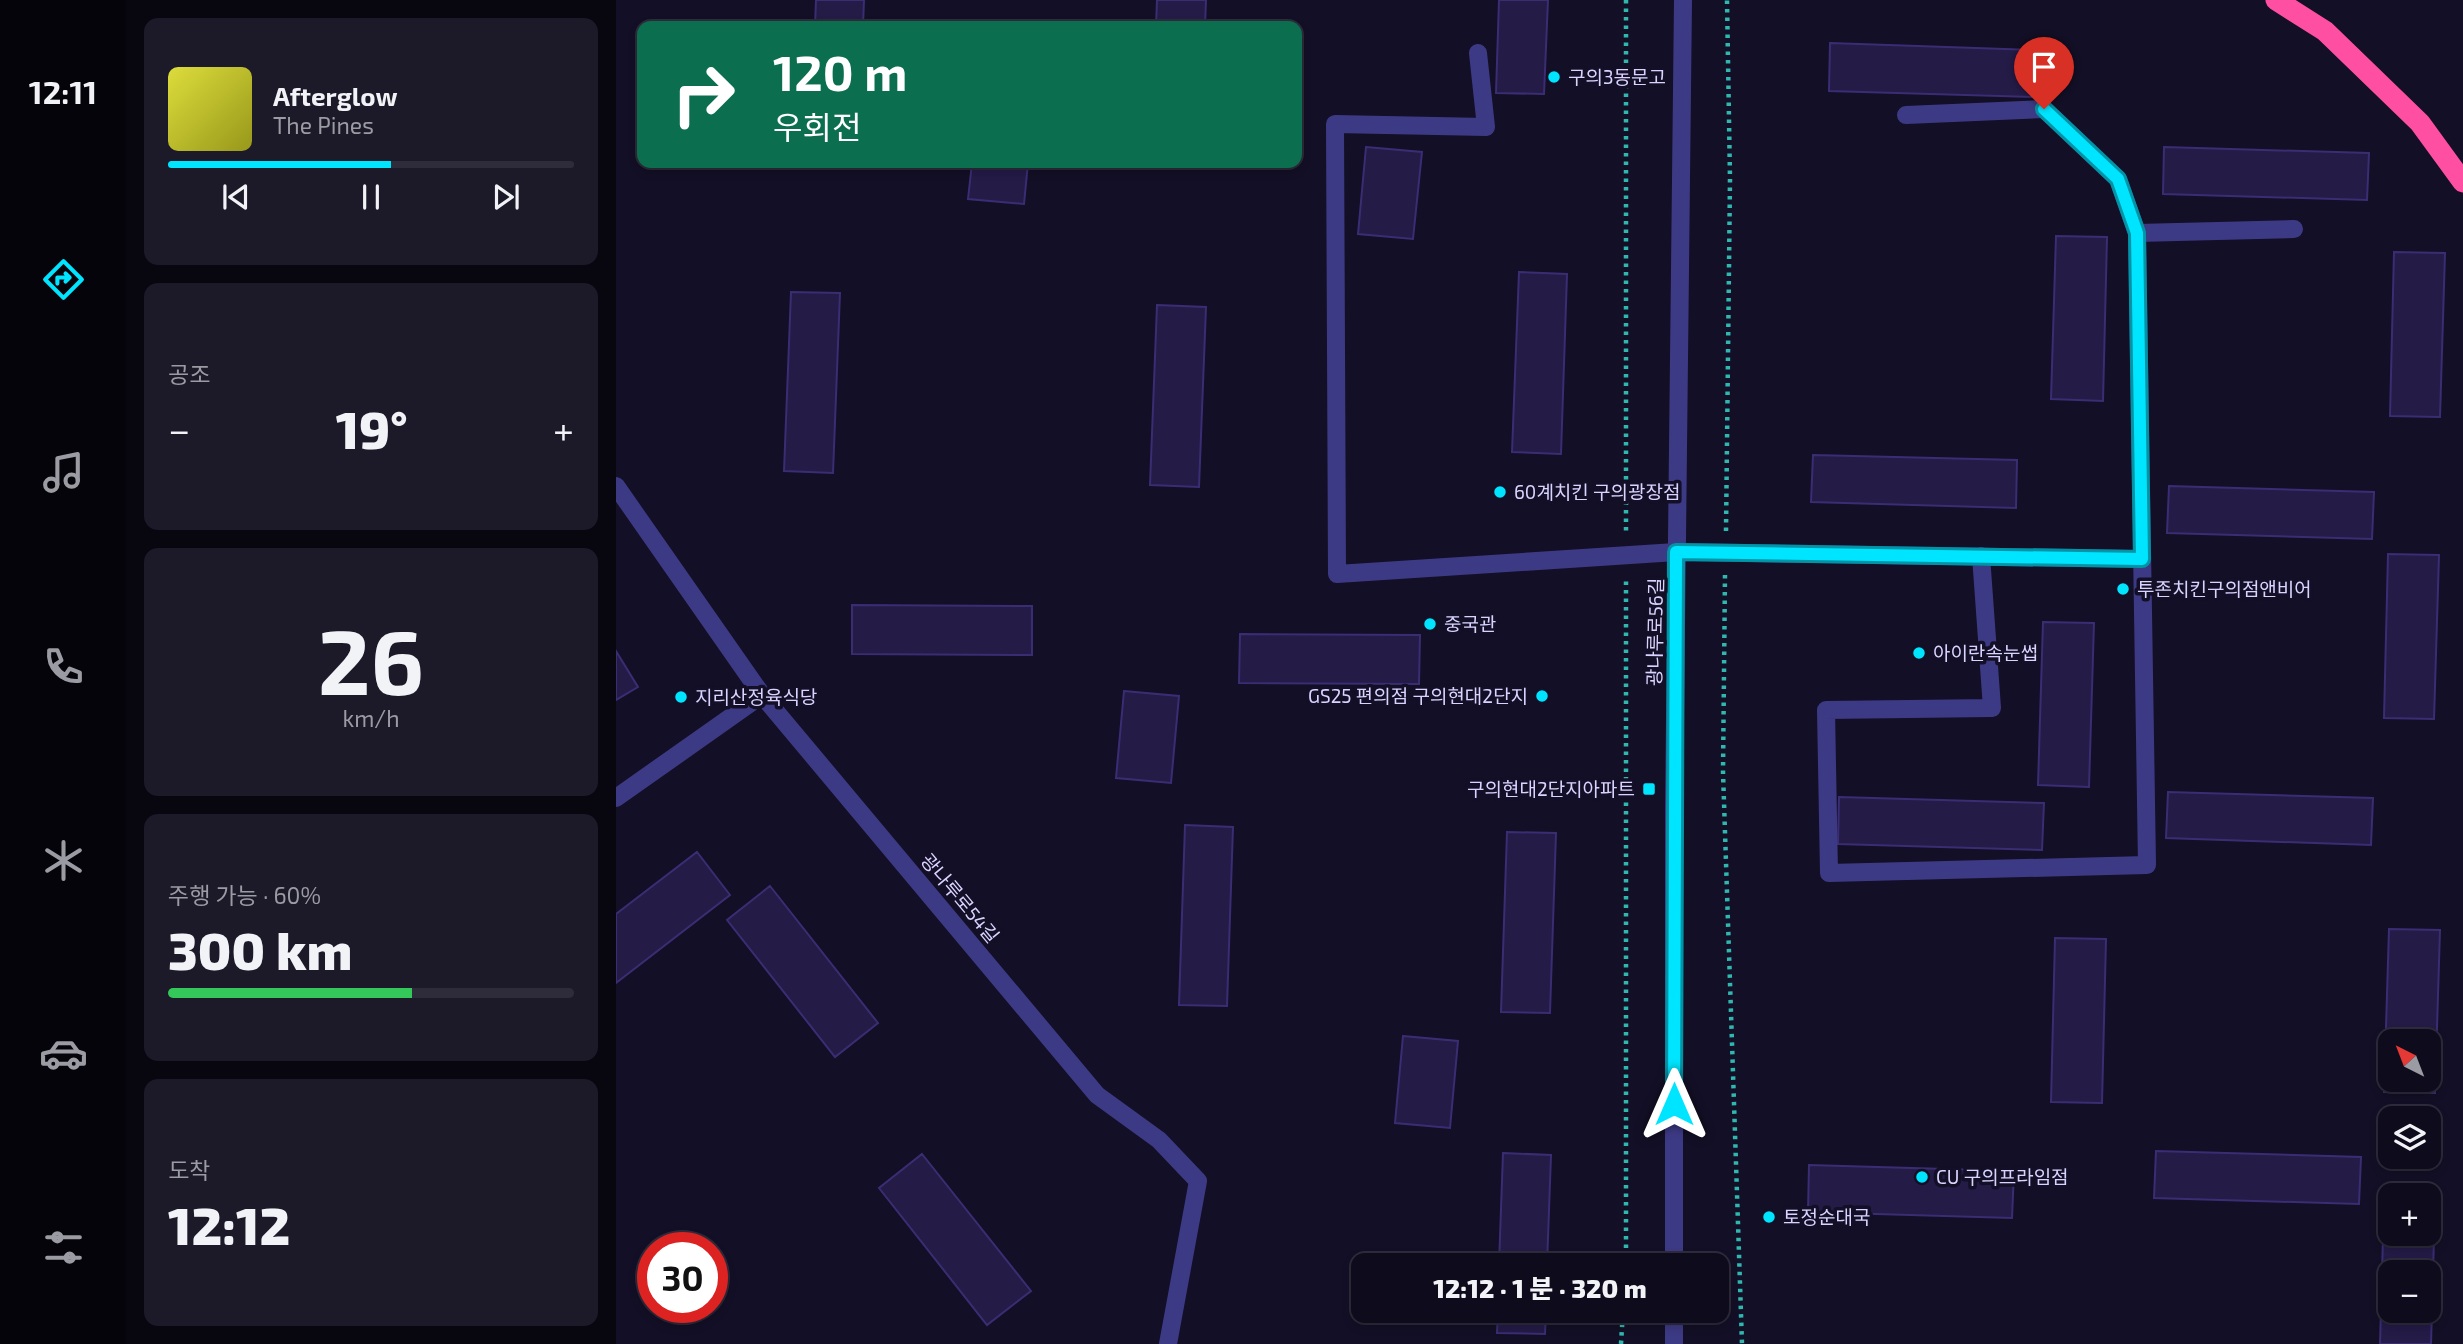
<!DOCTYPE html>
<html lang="ko">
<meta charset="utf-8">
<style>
:root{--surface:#0e0b1c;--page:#1c1929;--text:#f1f3f6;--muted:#9b9ba3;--line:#2e2b3b;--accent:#00e5ff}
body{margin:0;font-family:"Exo 2","Noto Sans KR",sans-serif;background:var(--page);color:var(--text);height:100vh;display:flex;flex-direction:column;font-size:26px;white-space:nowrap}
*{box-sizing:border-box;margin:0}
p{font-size:23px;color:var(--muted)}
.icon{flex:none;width:38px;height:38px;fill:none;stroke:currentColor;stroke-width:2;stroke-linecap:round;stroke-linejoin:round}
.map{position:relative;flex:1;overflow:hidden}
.side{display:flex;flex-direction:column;gap:18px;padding:18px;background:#08060f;width:490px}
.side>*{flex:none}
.banner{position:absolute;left:21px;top:21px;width:665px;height:147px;border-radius:14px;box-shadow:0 4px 10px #0003,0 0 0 2px var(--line);background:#0b6e4f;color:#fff;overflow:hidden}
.needle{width:46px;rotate:318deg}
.tools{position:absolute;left:1762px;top:1029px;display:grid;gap:14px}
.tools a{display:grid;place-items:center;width:63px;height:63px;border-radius:14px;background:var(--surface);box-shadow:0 4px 10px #0003,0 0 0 2px var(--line);font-size:35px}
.speed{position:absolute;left:21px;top:1232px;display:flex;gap:14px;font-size:35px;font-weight:700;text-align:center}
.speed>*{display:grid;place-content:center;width:91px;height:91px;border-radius:50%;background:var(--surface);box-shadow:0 4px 10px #0003,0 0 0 2px var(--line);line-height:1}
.speed .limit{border:10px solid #d22;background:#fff;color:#111}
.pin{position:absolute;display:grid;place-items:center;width:60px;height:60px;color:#fff;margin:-72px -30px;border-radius:50% 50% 50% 0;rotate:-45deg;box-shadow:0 0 7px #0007}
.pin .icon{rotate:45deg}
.me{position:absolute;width:77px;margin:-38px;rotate:0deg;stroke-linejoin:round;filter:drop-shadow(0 0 5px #0008)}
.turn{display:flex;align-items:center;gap:24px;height:147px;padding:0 21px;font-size:32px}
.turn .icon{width:91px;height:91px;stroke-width:2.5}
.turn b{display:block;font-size:49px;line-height:60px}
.big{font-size:52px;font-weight:800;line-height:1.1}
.side .card{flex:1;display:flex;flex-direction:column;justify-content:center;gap:10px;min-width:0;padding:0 24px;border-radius:14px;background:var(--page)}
.side .dial{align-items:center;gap:0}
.dial b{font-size:91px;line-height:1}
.song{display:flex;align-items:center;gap:21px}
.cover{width:84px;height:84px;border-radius:10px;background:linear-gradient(135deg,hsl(60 70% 55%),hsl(60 70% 35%))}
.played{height:7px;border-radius:4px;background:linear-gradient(90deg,var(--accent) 55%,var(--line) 55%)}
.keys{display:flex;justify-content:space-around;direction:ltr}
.heat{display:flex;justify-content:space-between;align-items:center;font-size:38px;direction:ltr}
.charge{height:10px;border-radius:5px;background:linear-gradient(90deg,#34c759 60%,var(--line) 0)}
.trip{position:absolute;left:735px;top:1253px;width:378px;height:70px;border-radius:14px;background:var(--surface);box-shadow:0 4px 10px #0003,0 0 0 2px var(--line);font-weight:800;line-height:70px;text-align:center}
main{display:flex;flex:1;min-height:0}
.tabs{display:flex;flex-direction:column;width:126px;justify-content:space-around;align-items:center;background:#06040b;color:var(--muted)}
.tabs .icon{width:49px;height:49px}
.tabs .on{color:var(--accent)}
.tabs b{font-size:32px;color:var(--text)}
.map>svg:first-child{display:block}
</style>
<main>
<nav class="tabs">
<b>12:11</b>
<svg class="icon on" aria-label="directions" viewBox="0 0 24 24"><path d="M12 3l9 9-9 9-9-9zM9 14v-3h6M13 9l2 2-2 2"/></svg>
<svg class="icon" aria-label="music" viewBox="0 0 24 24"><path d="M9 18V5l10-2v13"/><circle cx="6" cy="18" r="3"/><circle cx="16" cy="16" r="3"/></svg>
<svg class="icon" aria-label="phone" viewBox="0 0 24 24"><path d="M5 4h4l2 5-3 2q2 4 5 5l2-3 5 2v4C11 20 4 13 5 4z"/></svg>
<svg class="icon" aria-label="climate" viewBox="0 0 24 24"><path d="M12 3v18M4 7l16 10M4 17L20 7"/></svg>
<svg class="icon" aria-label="car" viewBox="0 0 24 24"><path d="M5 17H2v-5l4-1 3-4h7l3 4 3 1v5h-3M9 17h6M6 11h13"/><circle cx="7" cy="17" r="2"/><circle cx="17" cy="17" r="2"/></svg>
<svg class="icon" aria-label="filters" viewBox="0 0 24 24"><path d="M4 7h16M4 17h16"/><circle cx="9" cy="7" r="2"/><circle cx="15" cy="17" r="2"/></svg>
</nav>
<section class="side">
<div class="card">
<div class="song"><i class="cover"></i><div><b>Afterglow</b><p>The Pines</p></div></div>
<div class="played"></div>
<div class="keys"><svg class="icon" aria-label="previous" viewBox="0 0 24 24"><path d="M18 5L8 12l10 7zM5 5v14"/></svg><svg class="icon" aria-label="pause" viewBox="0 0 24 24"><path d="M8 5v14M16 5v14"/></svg><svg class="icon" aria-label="next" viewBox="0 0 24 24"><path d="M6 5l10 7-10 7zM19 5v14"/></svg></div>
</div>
<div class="card"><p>공조</p>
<div class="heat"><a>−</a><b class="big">19°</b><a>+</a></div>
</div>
<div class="card dial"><b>26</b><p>km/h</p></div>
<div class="card"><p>주행 가능 · 60%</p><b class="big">300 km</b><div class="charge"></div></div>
<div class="card"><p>도착</p><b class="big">12:12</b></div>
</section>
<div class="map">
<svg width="1847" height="1344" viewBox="0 0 1847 1344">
<rect width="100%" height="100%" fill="#130f26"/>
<path fill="#241b47" stroke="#3b2d73" stroke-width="2" fill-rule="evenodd" d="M200,0h48l-1,26h-48z
M541,0h49l-1,26h-49z
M883,0h49l-4,94 -48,-1z
M1214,43l205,7 -2,47 -204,-6z
M750,147l56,5 -9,87 -55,-5z
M1548,147l205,6 -2,47 -204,-6z
M356,163h56l-4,41 -56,-5z
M1440,236l51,1 -4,164 -52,-2z
M1778,252l51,1 -5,164 -50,-1z
M903,272l48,2 -6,180 -49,-2z
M175,292l49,1 -7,180 -49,-2z
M541,305l49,2 -7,180 -49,-2z
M1197,455l204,5 -1,48 -205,-6z
M1553,486l205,6 -2,47 -205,-6z
M1772,554l51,1 -5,164 -50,-1z
M236,605l180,1v49l-180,-1z
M1427,622l51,1 -5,164 -51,-2z
M624,634l180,1 -1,49 -180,-1z
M0,651l22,36 -22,13z
M508,691l55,5 -8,87 -55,-5z
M1552,792l205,6 -2,47 -205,-7z
M1223,797l205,6 -2,47 -204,-6z
M569,825l48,2 -6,179 -48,-1z
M891,832l49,1 -6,180 -49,-1z
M81,852l33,43 -114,88v-69z
M154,886l108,137 -43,34 -108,-137z
M1773,929l51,1 -5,163 -51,-1zM1774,1041h39v39h-39z
M1439,938l51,1 -4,164 -51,-1z
M787,1036l55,5 -8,87 -55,-5z
M1540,1151l205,6 -2,47 -205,-6z
M887,1153l48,2 -4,110h-48z
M306,1154l109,137 -44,34 -108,-137z
M1193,1165l205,6 -2,47 -204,-6z
M1767,1237l51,1 -3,106h-51zM1774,1272h39v39h-39z
M882,1311h48l-1,23 -48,-1z"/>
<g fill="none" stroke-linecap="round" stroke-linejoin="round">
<path stroke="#2fb8b0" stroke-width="4.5" stroke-dasharray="3.5 5" stroke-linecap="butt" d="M1010,0v533
M1110,531l4,-352 -3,-179
M1109,575l-2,197 19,572
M1010,1265v-688
M1005,1344l2,-33"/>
<path stroke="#3d3a85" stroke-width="18" d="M862,53l8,74 -151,-3 2,450 339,-22 466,7
M1290,115l138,-6 74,70 19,54
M0,486l146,209 335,400 62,45 39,41 -30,163
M1365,556l11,152 -166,2 3,163 318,-8 -10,-632 157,-4
M0,798l146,-103
M1058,1265v-457l9,-808
M1058,1344v-33"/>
<path stroke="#ff4fa3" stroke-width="21" d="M1660,0l49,31 95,92 43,59"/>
</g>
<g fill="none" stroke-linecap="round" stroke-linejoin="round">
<g stroke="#0095a6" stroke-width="18">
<path id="route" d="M1058,1104l2,-552 466,7 -5,-326 -19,-54 -74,-70"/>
</g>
<use href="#route" stroke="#00e5ff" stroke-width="12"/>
</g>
<g fill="#00e5ff" stroke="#130f26" stroke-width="2.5">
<circle cx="938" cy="77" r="7"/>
<circle cx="884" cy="492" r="7"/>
<circle cx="1507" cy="589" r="7"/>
<circle cx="814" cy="624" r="7"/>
<circle cx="1303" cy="653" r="7"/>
<circle cx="926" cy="696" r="7"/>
<circle cx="65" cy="697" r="7"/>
<rect x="1026" y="782" width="14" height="14" rx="3.5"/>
<circle cx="1306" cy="1177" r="7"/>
<circle cx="1153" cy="1217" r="7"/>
</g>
<g text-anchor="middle" stroke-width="7" stroke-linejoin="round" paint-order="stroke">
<g font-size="19" fill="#d9d4ff" stroke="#130f26" text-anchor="start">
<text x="952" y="84">구의3동문고</text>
<text x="898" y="499">60계치킨 구의광장점</text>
<text x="1521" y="596">투존치킨구의점앤비어</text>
<text x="828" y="631">중국관</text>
<text x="1317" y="660">아이란속눈썹</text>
<text x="912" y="703" text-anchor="end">GS25 편의점 구의현대2단지</text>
<text x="79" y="704">지리산정육식당</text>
<text x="1019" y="796" text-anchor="end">구의현대2단지아파트</text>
<text x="1320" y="1184">CU 구의프라임점</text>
<text x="1167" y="1224">토정순대국</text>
</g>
<g font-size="19" fill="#d9d4ff" stroke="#130f26">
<text transform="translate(1039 632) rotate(-89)" y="7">광나루로56길</text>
<text transform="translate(344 898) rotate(50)" y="7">광나루로54길</text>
</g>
</g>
</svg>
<div class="tools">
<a><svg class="needle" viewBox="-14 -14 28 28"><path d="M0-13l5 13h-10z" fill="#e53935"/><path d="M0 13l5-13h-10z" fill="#9b9ba3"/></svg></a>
<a><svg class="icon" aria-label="layers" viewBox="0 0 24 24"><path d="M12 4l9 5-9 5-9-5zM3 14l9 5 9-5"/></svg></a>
<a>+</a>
<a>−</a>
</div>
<div class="speed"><div class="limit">30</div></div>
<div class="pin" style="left:1428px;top:109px;background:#d93025"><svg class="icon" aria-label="arrive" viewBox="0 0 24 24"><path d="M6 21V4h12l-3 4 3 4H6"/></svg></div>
<svg class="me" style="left:1058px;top:1104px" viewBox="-20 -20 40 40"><path d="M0-17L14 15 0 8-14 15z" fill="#00e5ff" stroke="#fff" stroke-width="4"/></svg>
<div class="trip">12:12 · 1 분 · 320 m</div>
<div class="banner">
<div class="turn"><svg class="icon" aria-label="right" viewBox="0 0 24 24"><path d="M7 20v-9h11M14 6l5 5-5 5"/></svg><div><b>120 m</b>우회전</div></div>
</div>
</div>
</main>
